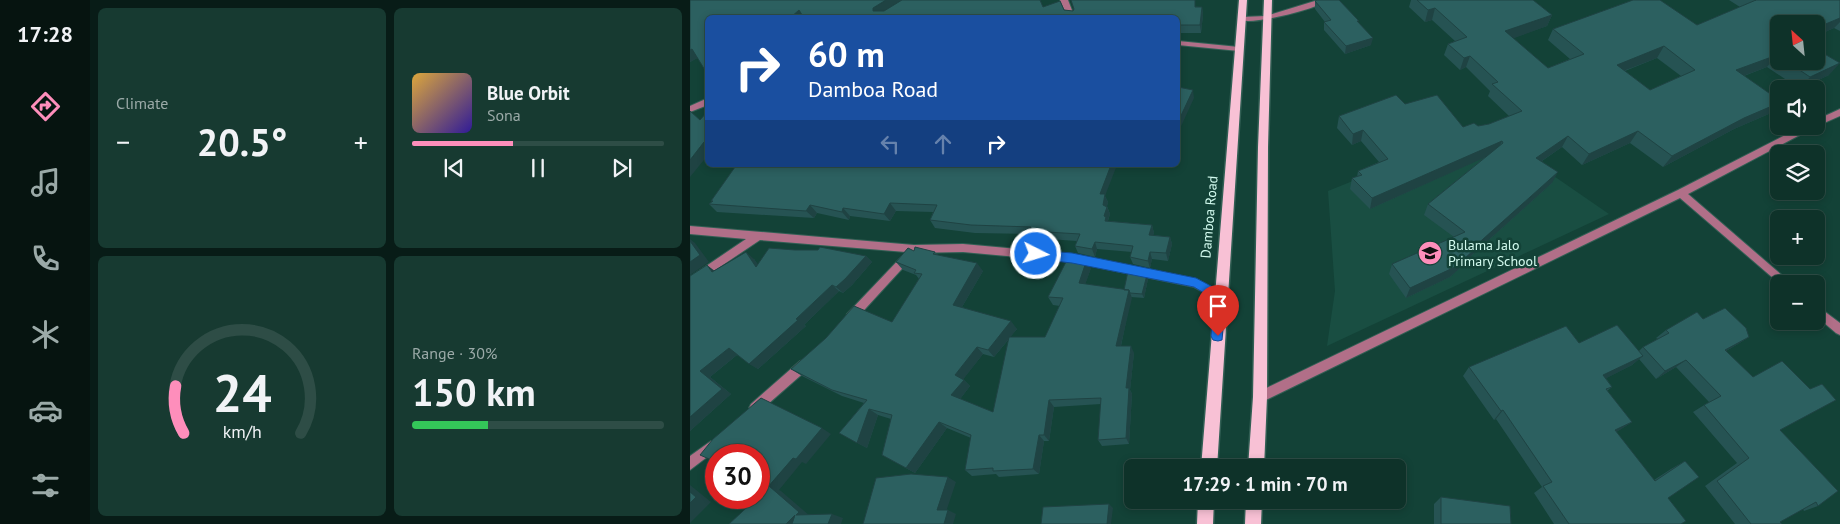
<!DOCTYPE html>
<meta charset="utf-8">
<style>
:root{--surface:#0e3229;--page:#173a31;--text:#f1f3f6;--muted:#9baaa8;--line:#2e4d46;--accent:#fe8ebb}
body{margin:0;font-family:"PT Sans",sans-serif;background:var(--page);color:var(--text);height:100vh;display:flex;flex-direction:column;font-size:19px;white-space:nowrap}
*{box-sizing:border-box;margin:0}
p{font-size:16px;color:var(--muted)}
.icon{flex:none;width:28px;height:28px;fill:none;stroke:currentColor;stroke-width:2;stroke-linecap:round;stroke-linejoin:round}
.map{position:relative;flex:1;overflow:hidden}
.side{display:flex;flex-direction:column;gap:8px;padding:8px;background:#081c17;width:600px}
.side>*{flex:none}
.guide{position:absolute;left:15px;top:15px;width:475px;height:152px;border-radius:8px;box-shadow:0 2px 8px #0003,0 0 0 1px var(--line);background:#1a4fa0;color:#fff;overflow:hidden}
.needle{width:32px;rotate:333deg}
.fabs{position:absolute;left:1080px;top:15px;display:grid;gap:10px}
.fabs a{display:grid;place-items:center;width:55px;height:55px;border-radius:8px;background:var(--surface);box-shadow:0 2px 8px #0003,0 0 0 1px var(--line);font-size:25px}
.speed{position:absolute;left:15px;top:444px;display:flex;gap:10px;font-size:25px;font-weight:700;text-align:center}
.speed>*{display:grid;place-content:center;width:65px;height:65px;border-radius:50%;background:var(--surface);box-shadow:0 2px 8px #0003,0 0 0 1px var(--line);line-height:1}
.speed .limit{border:8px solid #d22;background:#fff;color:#111}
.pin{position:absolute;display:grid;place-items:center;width:42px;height:42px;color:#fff;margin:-51px -21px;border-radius:50% 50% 50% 0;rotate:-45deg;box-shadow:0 0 5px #0007}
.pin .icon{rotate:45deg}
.me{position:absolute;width:55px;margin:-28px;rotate:95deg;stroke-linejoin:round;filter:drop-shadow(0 0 4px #0008)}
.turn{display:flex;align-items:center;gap:18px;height:105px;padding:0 20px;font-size:22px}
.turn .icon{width:65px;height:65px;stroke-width:2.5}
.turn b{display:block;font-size:35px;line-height:42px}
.lanes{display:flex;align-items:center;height:48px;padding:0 20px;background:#0003;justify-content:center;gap:25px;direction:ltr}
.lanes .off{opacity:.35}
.big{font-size:38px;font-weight:800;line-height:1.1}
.side .card{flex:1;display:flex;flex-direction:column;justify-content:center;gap:8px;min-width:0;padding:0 18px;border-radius:8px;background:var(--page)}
.side .dial{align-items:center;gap:0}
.dial svg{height:130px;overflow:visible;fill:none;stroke:var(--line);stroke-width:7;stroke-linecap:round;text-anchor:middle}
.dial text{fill:var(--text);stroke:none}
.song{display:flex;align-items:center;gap:15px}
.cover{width:60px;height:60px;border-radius:8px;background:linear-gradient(135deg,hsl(40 70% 55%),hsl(250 70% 35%))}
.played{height:5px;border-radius:2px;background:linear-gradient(90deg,var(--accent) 40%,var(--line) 40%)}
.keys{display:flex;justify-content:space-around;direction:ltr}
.heat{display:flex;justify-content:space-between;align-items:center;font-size:28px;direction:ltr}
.charge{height:8px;border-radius:4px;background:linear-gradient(90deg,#34c759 30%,var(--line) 0)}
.side .tiles{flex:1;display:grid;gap:8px;grid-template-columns:repeat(2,1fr)}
.trip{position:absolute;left:434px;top:459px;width:282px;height:50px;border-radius:8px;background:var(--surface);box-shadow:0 2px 8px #0003,0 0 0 1px var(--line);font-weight:800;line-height:50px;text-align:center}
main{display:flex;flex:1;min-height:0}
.dock{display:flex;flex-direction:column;width:90px;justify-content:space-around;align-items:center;background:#061410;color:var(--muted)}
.dock .icon{width:35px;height:35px}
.dock .active{color:var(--accent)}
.dock b{font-size:22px;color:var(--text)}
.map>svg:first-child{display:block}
</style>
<main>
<nav class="dock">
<b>17:28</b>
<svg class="icon active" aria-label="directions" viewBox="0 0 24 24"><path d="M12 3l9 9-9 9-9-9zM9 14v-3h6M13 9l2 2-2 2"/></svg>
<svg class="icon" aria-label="music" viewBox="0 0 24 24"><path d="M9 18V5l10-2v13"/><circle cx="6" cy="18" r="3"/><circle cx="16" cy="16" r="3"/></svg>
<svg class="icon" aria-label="phone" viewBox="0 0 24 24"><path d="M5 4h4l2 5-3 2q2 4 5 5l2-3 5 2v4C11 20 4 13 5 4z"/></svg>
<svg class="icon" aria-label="climate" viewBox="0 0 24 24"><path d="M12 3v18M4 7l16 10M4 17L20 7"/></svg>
<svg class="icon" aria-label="car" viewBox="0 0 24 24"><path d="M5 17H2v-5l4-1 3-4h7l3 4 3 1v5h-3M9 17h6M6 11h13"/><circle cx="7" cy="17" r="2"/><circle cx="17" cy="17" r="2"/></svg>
<svg class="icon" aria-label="filters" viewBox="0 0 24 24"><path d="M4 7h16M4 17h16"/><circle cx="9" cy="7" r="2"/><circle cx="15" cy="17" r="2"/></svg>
</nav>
<section class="side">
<div class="tiles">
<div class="card"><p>Climate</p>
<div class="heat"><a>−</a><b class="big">20.5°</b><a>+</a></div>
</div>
<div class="card">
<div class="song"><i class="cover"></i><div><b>Blue Orbit</b><p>Sona</p></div></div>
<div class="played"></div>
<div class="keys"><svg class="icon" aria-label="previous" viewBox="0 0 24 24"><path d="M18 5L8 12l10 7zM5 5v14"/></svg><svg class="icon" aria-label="pause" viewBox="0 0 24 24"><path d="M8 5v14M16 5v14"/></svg><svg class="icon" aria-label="next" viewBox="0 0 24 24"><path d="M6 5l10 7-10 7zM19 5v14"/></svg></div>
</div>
<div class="card dial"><svg viewBox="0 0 100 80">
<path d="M14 69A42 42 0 1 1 86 69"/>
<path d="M14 69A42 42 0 0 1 9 40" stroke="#fe8ebb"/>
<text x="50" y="56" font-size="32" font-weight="700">24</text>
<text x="50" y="72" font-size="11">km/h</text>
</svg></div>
<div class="card"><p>Range · 30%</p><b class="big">150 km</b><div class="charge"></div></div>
</div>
</section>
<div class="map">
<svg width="1150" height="524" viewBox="0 0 1150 524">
<rect width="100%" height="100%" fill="#134237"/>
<path fill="#194e42" d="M794,128l125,86 -282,132 8,-55 -7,-100z"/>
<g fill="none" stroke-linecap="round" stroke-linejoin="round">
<g stroke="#325f54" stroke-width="2">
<path id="minor" d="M370,0h8l7,18h-7z
M488,41l61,6 4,2 -4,2 -61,-6z
M18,98v7l-18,7v-6z
M1150,109v7l-25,11 -127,67 104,90h-12l-100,-86 -416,203 -4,1 -4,-1 -2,-4 2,-4 422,-203 125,-64h13v-6z
M0,226l224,19 49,-1 109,10 124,25 28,15 1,3 -1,3 -4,1 -26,-14 -122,-25 -109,-10 -54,1 3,3 -1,3 -56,61 -4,2 -4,-2 -1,-3 1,-3 59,-62 -146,-12 -70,47v-10l56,-38 -56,-5z
M1126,305l24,18v12l-4,-2 -20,-17z
M114,360l4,1 2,4 -2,4 -49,43 -4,2 -4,-2 -2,-4 2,-4 49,-43z
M21,441l4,2 2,4 -2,4 -25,19v-14z"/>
</g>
<g stroke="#325f54" stroke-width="2">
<path id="tertiary" d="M628,0h12c-12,8 -80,27 -92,19l4,-2 24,-1z"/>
</g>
<g stroke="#325f54" stroke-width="3">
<path id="primary" d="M549,0h8l-30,468h-16z
M574,0h8l-4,147 -1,250 -3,71h-16l5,-71 5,-250z
M508,500h16l-1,24h-16z
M556,500h16l-1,24h-16z"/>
</g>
<use href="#minor" fill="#b16f88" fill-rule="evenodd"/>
<use href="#tertiary" fill="#b16f88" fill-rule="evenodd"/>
<use href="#primary" fill="#f8c1d5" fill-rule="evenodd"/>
</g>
<path fill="#265353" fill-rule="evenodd" d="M0,0l353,7 30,4 1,-1 -3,-10 131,7 1,8 -2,18h-21l-1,6 -1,1v-22h-470l-11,40 -7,4z
M721,0h122l19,15 -5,11 -34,12 35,30 22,-9 -22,-19 5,-11 144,-4 43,-18 -11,-7h111v31l-6,-3 -18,8v-12h-37v37h37l13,14 -29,14 -33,-22 -23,9 35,24v4l-8,9 -37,16 -71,38 -33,-24 -48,22 -20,-18 -20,14 10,22 -80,72 -3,5 -19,17 -44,21 -17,-24 3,-10 62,-27 -30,-22 4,-11 57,-47 -115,52 -20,-20 2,-11 5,-1 1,-6 21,-9 -18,-21 -9,4 -15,-17 2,-12 66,-12 58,23 15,-1 11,-2 20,-8 -21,-20 2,-5 -24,-24 -6,3 -16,-15 4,-11 7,-3 -23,-21 -7,2 -16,-15zM967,58l24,18 -31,14 -25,-19z
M625,1l44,22 12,22 -26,9 -21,-24v-8h1l-10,-13z
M464,165h19l-1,3z
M47,167l368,29 3,6 -1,4 3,8 -2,7 44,4 2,8 -1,2 17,2 2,7 -4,17 -16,-2 -2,9 -17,-4 -3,-7 2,-5 -35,-3 -2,8 -17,-4 -3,-7 2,-5 -44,-3 -2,-4 -56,-1 -40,-5 -5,-8 3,-8 -37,-1 -6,10 -40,-5 -1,4 -32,-7 -3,5 -97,-6 -8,-8 3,-2 -1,-1z
M224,251l21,1 3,3 45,16 -21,36 55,22 -7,8h35l15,-31 -7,-1 -5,-8 43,-29 -6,16 39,6 23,-15 1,4 -4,19 -13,-1 -10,49 13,7 -4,37 2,4 -3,50 -27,2 -4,-6 3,-36 -47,3 -5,34h-5l-5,33 -40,3 -3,-3 -24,2 -7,-6 6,-32 -24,-10 -32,45 -33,-18 9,-36 -13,-4 -11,33 -28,-15 25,-30 -22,-7 -40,-20 -11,-7 101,-47 27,-43 -3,-4 -13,-5 -7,-8zM319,339l-16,73 -33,-13 10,-13 -7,-7 20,-25 11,3z
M176,256l6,6 -20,23 -9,8 -4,-2 -35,34 2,1 -48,43 -21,-14 -27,22 21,17 -41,37v-155l24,-5 40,-12 4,6z
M1013,319l46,18 -11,7 -12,7 54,79 38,76 -14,5 -1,-2 -23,13 2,2h-47l-30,-38 32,-23 -44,-51 16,-10 -33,-35 -20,12 -17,-20 -7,6 -26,13 6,9 -5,4 25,31 -16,10 38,48 17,-11 14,-8 -17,37 13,26h-127l-20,-31 8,-6 -46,-68 -2,1 -31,-44 6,-9 110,-24 60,8 4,-4 15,-8 -2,-1 10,-8z
M751,497l70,27h-77v-20z"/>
<path fill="#1f4343" d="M196,0h19l-27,16 -5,-5v-3z
M512,7l1,8 -2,18 -1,-8z
M745,8l-3,12 -7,2 3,-12z
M109,10l5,8h-14z
M862,15l-5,11 -46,17 4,-12z
M1150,18v4l-6,6 -18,8v-8z
M489,25l1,8 -1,6 -1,1v-9z
M683,38l-2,7 -26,9 1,-8z
M974,46l-7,12 -47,18 7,-11z
M2,49l8,8 -10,5v-12z
M1087,55l-10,12 -40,15 9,-12z
M780,56l-4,11 -6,3 4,-12z
M1150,63l-11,12 -29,14 10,-12z
M503,90l1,8 -16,35v-11z
M1089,103v1l-8,9 -37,16 -71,38 9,-11 72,-38z
M673,130l-2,11 -9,4 1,-11z
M489,131l1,8 -2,10v-13z
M948,131l-8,12 -48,22 7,-11z
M878,136l-6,11 -32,22 6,-11z
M812,141l-5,11 -127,57 2,-11z
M14,142l4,3v10l-18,22v-17z
M421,165h6l-12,31 3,6 -2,9 1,-4 3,7 -2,6 1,4 -1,5 -4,-13 -1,-11 -3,-11z
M868,172l-6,11 -80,72 -3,5 -19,17 -44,21 4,-10 63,-40z
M200,203l6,8 -6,10 -6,-7z
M120,205l7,8 -3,5 -8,-7z
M153,208l7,8 -1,4 -7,-8z
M462,225l2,8 -3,9 -2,-7z
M480,237l2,7 -4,17 -2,-8z
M0,239l5,4 14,19 -19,13z
M405,242l2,7 -2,8 -3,-8z
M56,252l8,7 11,15 -9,-7z
M460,252l2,7 -2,9 -2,-7z
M176,256l6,6 -20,23 -9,8 -7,-6z
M397,259l4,9 -8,23 -4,-8z
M287,263l6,8 -24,41 -6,-7z
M17,265l9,7h-4z
M457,275l1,4 -4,19 -2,-4z
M142,285l7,6 -35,34 2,1 -48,43 -9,-5z
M439,290l3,8 -13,55 -3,-7z
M321,321l6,8 -23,28 -6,-7z
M1059,337l-11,7 -23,13 10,-7z
M441,346l3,7 -4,37 2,4 -3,50 -3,-6v-50z
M287,347l6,7 -21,27 -7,-6z
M39,348l9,6 -28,23 21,17 -41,37v-14l10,-46z
M953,356l-11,9 -39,20 10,-10z
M996,360l-10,7 -20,12 9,-8z
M274,380l6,6 -12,16 -7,-7z
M359,400l5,7 -5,34 -5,-6z
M179,409l9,6 -11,33 -10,-5z
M813,410l-7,9 -2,1 7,-9z
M249,422l8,6 -32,45 -9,-5z
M942,422l-12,8 -16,8 11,-8z
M132,428l9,6 -25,30 -4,-2 -23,28 2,1 29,25 -14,-1 -29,-27 26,-30z
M349,435l5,6 -5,33 -6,-5z
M258,477l8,5 -11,33 -8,-5z
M0,485l21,17 -21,21z
M419,504l4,4 -2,16h-4z
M258,510l8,4 -3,10h-9z
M142,514l11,4 -2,6h-13z
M105,515l7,9h-16z"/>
<path fill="#2c6060" stroke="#1f4343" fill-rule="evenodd" d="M0,0h196l-13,8v3h11l18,-11h138l3,7 17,-6 4,9 9,1 1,-2 -3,-9h124v7h7l-2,18h-21l-1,6v-13h-374l-5,-8 -9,8h-82v57l-16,-26 -2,1z
M627,0h22l20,21h-2l16,17 -27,8 -22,-24 7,-2 -16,-19z
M727,0h116l19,15 -47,16 43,37 36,-14 -31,-25 80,-29h27l37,25 59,-25h-1h85v18l-24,10v-4h-37v33l-2,-2 -41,15 43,30v3l-35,15 -72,38 -34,-25 -49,23 -21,-18 -32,22 22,14 -85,76 1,2 -19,17 -45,21 -18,-24 73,-32 -37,-28 75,-61 -1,-2 -130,57 -20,-20 10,-3 -4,-4 30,-12 -25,-29 -10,4 -14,-18 57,-21 9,9 32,-9 26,32 11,-4 4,3 11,-2 33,-13 -30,-27 6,-2 -28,-26 -6,2 -16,-14 19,-7 -32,-29 -7,2zM974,46l31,24 -45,20 -33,-25z
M1126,49l24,14 -30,14 -24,-16h30z
M488,87l15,3 -15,32z
M0,111l10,9 8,-9v30l-1,1h-3l-14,18z
M49,165h372l-11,29h5l-2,11 4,2 -3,9 2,1 -1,4 47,4 -3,10 21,2 -4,16 -16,-1 -2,9 -18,-4 3,-11 -38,-4 -3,7 -17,-3 5,-12 -50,-3 1,-4 -60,-2 -41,-5 7,-15 -47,-2 -6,11 -41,-6 -1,4 -32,-7 -4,6 -97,-7 4,-3h-2l24,-34h2z
M0,241l10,14 -10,7z
M130,247l46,9 -21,23 -9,8 -4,-2 -36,34 2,1 -49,44 -20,-16 -29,23 22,18 -32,28v-141l17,-11 5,7 34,-20 10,15 13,-19 26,2h23z
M225,247l20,5 -2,2 44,9 -24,42 58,16 -23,29 -11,-3 -22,28 9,5 -13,15 42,17 16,-75h36l18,-39 -15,-1 21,-41 18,3 -8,24 50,7 -13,56h15l-5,42h3l-3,50 -28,2 3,-42 -52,2 -5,35h-5l-6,34 -40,2v-3l-28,2 6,-35 -32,-13 -33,46 -24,-13 10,-40 -23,-6 -12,34 -18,-10 28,-33 -35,-10 -41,-21 35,-31 28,-32 38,16 30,-48 -8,-1 2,-3 -20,-8 12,-14 6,3z
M438,271l19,4 -5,19 -12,-1 -1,-3h-5z
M1035,308l21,20 3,9 -24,13 28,27 29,-16 28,28 12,-5 14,16 -56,30 58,61 -20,15 -2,-4 -36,20 2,2h-31l-34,-43 32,-23 -45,-53 17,-9 -35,-36 -21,11 -22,-24 26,-14 -3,-3 31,-18 6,7z
M927,325l26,31 -40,19 9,12 -6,2 26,33 -17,8 40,51 30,-20 14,16 -31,21 18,23 -5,3h-112l-26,-38 9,-4 -49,-72 -2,1 -32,-44 97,-41 13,17z
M71,398l61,30 -26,31 -3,-1 -26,30 -8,-4v-29h-43v7l-16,-7 13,-16z
M221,474l37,3 -11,33h11l-4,14h-81l13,-46z
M79,486l30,26 -3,3 36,-1 -4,10h-36l3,-9 -9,9h-57l28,-26h2v-2z
M0,492l6,5 -6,6z
M751,497l69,9 1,18h-70z
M419,504l-2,20h-66l2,-17z"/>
<path fill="#1a73e8" stroke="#114b97" d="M346,250l36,3 124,25 28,15 2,4 -4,43 -4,1 -5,-1 -2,-4 3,-37 -20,-12 -122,-24 -36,-4 -6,-5z"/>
<defs>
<g id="school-disc" transform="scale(1.25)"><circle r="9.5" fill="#fe8ebb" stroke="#134237"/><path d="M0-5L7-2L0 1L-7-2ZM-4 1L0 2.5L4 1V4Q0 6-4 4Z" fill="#111"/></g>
</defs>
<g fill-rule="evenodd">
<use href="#school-disc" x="740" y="253"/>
</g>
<g text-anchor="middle" stroke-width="5" stroke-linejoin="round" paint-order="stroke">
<g font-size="14" fill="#d2faee" stroke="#134237">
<text transform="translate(519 217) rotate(-85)" y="5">Damboa Road</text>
</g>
<g font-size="14" fill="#d2faee" stroke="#134237" text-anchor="start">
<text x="758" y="250">Bulama Jalo<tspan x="758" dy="16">Primary School</tspan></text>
</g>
</g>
</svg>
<div class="fabs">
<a><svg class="needle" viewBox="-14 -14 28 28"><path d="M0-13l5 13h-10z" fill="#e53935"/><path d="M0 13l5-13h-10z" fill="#9baaa8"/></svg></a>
<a><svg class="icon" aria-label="sound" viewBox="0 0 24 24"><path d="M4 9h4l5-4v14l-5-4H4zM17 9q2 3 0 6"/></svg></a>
<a><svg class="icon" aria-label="layers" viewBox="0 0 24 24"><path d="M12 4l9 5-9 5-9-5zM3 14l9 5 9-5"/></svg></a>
<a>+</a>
<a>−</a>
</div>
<div class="speed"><div class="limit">30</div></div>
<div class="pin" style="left:528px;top:336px;background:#d93025"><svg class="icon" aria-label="arrive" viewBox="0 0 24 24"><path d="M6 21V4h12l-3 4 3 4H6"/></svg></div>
<svg class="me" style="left:346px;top:254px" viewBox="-20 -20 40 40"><circle r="17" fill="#1a73e8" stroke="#fff" stroke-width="3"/><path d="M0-11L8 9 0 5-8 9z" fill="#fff"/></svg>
<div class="trip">17:29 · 1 min · 70 m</div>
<div class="guide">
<div class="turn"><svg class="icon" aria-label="right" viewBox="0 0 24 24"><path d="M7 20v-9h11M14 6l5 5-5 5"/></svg><div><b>60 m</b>Damboa Road</div></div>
<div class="lanes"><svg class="icon off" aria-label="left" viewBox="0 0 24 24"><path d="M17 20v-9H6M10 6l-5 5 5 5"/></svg><svg class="icon off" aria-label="ahead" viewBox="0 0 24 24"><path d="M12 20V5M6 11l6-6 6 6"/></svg><svg class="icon" aria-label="right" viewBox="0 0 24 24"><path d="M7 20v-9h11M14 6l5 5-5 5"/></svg></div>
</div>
</div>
</main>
